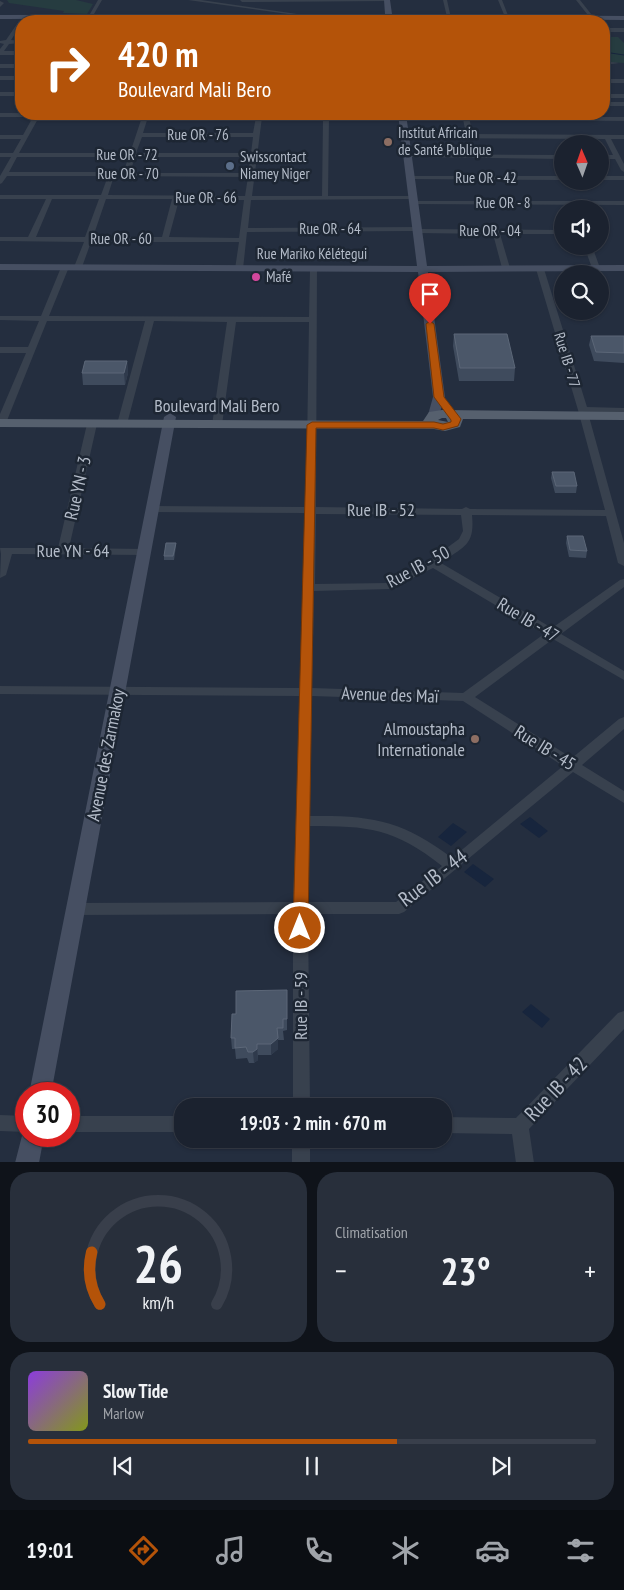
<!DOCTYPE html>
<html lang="fr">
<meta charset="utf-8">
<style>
:root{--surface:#1b222f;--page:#282f3b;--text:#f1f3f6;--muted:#a0a4aa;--line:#393f4b;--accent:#b45309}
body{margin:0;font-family:"PT Sans Narrow",sans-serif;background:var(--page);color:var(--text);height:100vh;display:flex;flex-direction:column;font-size:19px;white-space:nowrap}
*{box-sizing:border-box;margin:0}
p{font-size:16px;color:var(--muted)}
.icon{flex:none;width:28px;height:28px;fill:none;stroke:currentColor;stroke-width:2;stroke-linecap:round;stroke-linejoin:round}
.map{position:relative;height:1162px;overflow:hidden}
.details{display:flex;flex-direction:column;gap:10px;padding:10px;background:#0f131a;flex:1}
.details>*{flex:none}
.guide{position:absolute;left:15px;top:15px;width:595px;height:105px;border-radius:20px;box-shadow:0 1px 4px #0004,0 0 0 1px var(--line);background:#b45309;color:#fff;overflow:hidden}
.needle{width:32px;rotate:358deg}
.buttons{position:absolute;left:554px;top:135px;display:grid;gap:10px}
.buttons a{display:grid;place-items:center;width:55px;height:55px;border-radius:50%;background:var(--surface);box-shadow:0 1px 4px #0004,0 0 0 1px var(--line);font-size:25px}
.speed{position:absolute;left:15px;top:1082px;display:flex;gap:10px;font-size:25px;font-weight:700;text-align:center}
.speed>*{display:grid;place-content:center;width:65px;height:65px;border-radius:50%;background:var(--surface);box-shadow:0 1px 4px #0004,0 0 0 1px var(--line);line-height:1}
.speed .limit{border:8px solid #d22;background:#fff;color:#111}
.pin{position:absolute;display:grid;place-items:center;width:42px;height:42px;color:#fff;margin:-51px -21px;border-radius:50% 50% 50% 0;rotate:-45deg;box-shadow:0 0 5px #0007}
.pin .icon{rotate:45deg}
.me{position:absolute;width:55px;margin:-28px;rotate:0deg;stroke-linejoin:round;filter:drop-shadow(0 0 4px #0008)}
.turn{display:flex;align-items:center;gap:18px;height:105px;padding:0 20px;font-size:22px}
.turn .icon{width:65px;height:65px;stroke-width:2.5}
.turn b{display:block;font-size:35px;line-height:42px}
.big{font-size:38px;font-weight:700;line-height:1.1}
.details .widget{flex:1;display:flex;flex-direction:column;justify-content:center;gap:8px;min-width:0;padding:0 18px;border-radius:20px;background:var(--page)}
.details .dial{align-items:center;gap:0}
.dial svg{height:130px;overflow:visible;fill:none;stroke:var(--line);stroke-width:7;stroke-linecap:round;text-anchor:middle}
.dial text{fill:var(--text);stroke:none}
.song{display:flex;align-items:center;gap:15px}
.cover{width:60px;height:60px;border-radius:8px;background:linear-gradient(135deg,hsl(270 70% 55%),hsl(70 70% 35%))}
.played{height:5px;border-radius:2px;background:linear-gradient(90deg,var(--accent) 65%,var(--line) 65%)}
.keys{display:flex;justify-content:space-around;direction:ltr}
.heat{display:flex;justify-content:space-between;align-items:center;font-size:28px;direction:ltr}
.details .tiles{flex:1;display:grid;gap:10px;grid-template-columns:1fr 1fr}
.widget:last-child{grid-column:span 2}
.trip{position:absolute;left:174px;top:1098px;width:278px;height:50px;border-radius:20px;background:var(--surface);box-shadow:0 1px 4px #0004,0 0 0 1px var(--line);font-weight:700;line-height:50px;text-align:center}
.tab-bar{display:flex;height:80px;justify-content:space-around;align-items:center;background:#0b0e13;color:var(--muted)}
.tab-bar .icon{width:35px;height:35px}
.tab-bar .current{color:var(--accent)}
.tab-bar b{font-size:22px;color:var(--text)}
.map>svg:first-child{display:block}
</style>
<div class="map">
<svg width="624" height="1163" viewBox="0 0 624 1163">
<rect width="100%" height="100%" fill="#242e3f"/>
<path fill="#263c40" d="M7,0h69l17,4 -6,10 -24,-1 1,-2 -55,-8z
M276,18h105l1,3h-107z
M428,18l90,1 -3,2h-86z
M604,37h14l6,6v20l-20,-1z"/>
<path fill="#17253d" d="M530,817l18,14 -9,7 -19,-14z
M453,823l14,9 -16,14 -13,-9z
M473,864l21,15 -9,8 -21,-15z
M531,1004l19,15 -8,9 -20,-16z"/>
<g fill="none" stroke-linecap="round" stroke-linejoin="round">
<path stroke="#17253d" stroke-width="1" d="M604,52l20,3"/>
<path fill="#38414e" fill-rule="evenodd" d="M98,0h4l-12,21h-4z
M188,0h13l110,16 -2,1z
M240,0h149v1l-147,1z
M443,0h4l4,18 -4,-1z
M498,0h4l7,18 -4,-1z
M576,0h4l15,19h-4z
M0,1l4,2 -4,4z
M19,21h4h-2v4l-10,15 10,1v2l-12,1 -5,7h17v4h-21v-6l4,-5 -4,-1v-2l6,-1z
M604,28h20v4h-20z
M604,61l15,2 -15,2z
M0,64h21v4h-21z
M0,76h21v4h-21z
M604,79h20v4h-20z
M0,92h21v4h-21z
M604,94h20v4h-20z
M604,102h20v4h-20z
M0,113l402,1 2,1v2l-75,1 -1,78h84l3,2 -1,1 -163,1 -3,28 169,-1 4,2 141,1v4h-62l10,34 -4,2 -4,-2 -9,-34 -76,-1 -4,-2 -166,1 -4,37 -4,2 -4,-2 4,-27h-148l-9,25 -4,2 -4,-2 10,-25 -84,-1v-4h28l18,-38h-46v-4h101l7,-19h-101l-5,7 -2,1v-8l11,-19h-11v-4h13l8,-14h-21v-4h23l10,-18h-33zM39,117h103l-12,36h-111zM148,117h108l-3,16h-110zM262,117l61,1 -1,78h-70zM142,137h111l-2,16h-115zM17,157h112l-6,15h-114zM135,157h115l-2,16h-118zM114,176l134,1 -3,19 -137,-1zM52,199h47l-14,38h-49zM106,199h66l-10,38h-69zM179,200h65l-5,38 -70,-1z
M462,114h6l5,20 151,1v4h-13l13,25v8l-3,-2 -6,-11h-15v-4h13l-8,-16 -201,-1 -3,-2 3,-2h62z
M521,117h103v4l-105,-1 -1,-1z
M407,154l155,1v4l-157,-2v-2z
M410,176h152v4l-154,-1 -1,-1z
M600,176h24v4h-24z
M413,201h211v4l-213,-1v-2z
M584,246h8l8,22 -1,2 -7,-2z
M62,265l7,2 -20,49 260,1 1,-47 7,-2 -1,239 146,2 4,-2 4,2 135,1 -27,-100 -42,-141 1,-2 7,2 43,138 37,1v6l-36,-1 36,130v23l-6,-3 -12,-47 -134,-1c3,31 -8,31 -31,48l111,65 68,-48 4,-1v8l-63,47 63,37v9l-71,-41 -78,58 97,61 47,-39 5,-2v12l-42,36 42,26v12l-51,-31 -169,140 -5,2h-91l2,192h-17v-192l-218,1 -5,-2 -2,-4 2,-4 5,-2 218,-1 7,-206 -300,-2v-8l300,2 6,-175 -153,-1 -5,-3 5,-3 153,1 3,-185h-73l-14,103 -5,3 -5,-3 15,-103 -73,-1 -27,103 -5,3 -5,-3 28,-103h-98l-41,102 -6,3v-12l26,-61h-26v-6h28l11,-26 -39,-1v-4h41zM316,514l145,1 2,16 -4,8 -30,22 -41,22 -73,1zM433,568l111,66 -81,59 -151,-5 2,-97 76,-2zM312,696l151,5 100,65 -111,92c-49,-38 -82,-43 -143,-42zM309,826c60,0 85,2 133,40l-46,36h-88z
M92,421l5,3 -28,124 76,1 5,3 -5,3 -133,-1 -6,21 -6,3 1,-24 -1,-6h58l29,-124z
M624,1011v18l-95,100 5,34h-18l-4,-29 -70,-1v-16l74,1 102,-105z
M0,1115l26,1v16l-26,-1z
M69,1116h113v16h-113z
M292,1139h18v24h-18z"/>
<path fill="#464f62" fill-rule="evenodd" d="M384,0h6l2,14 232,2v4l-232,-2v3h-6l-1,-3 -385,1v-4l385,-1z
M398,114h8l21,152 197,-1v6l-196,1 17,125 -7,21h-8l-2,-3 5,-18 -15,-125 -418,-2v-6l417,2z
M170,413l6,4 -125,677h-22l135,-677z
M26,1127v9h18l-5,27h-24l9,-35z"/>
<path fill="#56606e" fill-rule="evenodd" d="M442,410l182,2v8l-161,-1 -3,8 -15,4 -11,-2 -434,-2v-8l423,2 6,-9zM442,418h4l2,4 -10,-2z"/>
</g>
<path fill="#3f4b5d" d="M454,334l61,34 -1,13h-55l-6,-35z
M591,336h33v27l-30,-2 -5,-16z
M127,361l1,12 -3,12h-42l-1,-12z
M552,472l25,14 -1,7h-21l-4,-15z
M567,536l20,15 -1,7 -17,-1 -3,-14z
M176,543v3l-2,14h-10v-4z
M287,990v40l-4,1 1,9h-6v9l-7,6h-13v5l-4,3h-5l-2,-5 -11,1 -1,-10h-3l-1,-11 5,-24z"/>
<path fill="#2f3a4c" d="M127,361l1,12 -3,12 -1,-12z
M278,1038v11l-7,6v-11z
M257,1044l1,16 -4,3 -1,-11z"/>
<path fill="#4b5769" stroke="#5c6778" d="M454,334h53l8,34h-55z
M591,336h33v17l-28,-1z
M85,361h42l-3,12h-42z
M552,472h22l3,14h-21z
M567,536h16l4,15 -17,-1z
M166,543h10l-3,13h-9z
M287,990v29h-4v9h-6l1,10 -7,6h-14v5l-4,3h-5l-2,-5 -11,1v-10h-4l1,-24h4v-23z"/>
<path fill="#b45309" stroke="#753606" d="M430,321l4,3 10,73 17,22 -3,7 -15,4 -9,-2h-118l-8,500 -2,5 -6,1 -5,-1 -2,-5 14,-503 5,-3h122l9,2 8,-2v-2l-17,-23 -8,-73z"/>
<g fill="#8d6e63" stroke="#1d2633" stroke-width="2">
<circle cx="388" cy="142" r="5"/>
<circle cx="475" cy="739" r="5"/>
</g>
<circle fill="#5c6f8a" stroke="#1d2633" stroke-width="2" cx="230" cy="166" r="5"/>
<circle fill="#d1479c" stroke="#1d2633" stroke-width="2" cx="256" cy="277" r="5"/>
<g text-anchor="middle" stroke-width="5" stroke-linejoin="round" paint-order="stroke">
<g font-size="15" fill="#b4bcc9" stroke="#1d2633" text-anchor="start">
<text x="398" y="138">Institut Africain<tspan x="398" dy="17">de Santé Publique</tspan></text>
<text x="240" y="162">Swisscontact<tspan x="240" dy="17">Niamey Niger</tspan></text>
<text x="266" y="282">Mafé</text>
</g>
<g font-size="15" fill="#b4bcc9" stroke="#1d2633">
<text x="198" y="140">Rue OR - 76</text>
<text x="127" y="160">Rue OR - 72</text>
<text x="128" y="179">Rue OR - 70</text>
<text x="486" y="183">Rue OR - 42</text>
<text x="206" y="203">Rue OR - 66</text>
<text x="503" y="208">Rue OR - 8</text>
<text x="330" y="234">Rue OR - 64</text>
<text x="490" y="236">Rue OR - 04</text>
<text x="121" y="244">Rue OR - 60</text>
<text x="312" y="259">Rue Mariko Kélétegui</text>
<text transform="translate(567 360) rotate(73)" y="5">Rue IB - 77</text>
</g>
<g font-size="18" fill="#b4bcc9" stroke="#1d2633">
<text x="217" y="412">Boulevard Mali Bero</text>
<text transform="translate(78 488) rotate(-77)" y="6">Rue YN - 3</text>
<text x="381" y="516">Rue IB - 52</text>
<text x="73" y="557">Rue YN - 64</text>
<text transform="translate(418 567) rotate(-28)" y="6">Rue IB - 50</text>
<text transform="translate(528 620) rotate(31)" y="6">Rue IB - 47</text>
<text transform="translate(390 695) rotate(2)" y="6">Avenue des Maï</text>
<text transform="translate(545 748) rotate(32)" y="6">Rue IB - 45</text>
<text transform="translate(106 755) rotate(-79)" y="6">Avenue des Zarmakoy</text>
<text transform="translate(301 1006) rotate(-90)" y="6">Rue IB - 59</text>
</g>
<g font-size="18" fill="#b4bcc9" stroke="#1d2633" text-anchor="end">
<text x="465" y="735">Almoustapha<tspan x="465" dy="21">Internationale</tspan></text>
</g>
<g font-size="21" fill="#b4bcc9" stroke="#1d2633">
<text transform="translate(433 878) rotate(-37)" y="7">Rue IB - 44</text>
<text transform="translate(556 1089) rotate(-46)" y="7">Rue IB - 42</text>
</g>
</g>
</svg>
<div class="buttons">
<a><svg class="needle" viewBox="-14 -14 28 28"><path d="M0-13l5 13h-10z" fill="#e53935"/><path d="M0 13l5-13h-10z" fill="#a0a4aa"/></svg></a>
<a><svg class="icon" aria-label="sound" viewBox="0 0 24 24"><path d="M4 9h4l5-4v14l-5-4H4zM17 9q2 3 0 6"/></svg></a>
<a><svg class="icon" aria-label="search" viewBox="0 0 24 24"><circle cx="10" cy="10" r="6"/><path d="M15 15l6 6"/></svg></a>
</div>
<div class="speed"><div class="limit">30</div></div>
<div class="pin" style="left:430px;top:324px;background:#d93025"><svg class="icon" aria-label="arrive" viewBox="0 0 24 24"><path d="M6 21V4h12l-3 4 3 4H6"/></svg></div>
<svg class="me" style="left:300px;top:928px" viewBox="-20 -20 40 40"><circle r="17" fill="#b45309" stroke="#fff" stroke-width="3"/><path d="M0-11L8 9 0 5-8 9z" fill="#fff"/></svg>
<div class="trip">19:03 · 2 min · 670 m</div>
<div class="guide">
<div class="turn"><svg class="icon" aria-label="right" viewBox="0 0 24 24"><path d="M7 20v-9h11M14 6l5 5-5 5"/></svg><div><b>420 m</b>Boulevard Mali Bero</div></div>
</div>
</div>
<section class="details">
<div class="tiles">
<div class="widget dial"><svg viewBox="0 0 100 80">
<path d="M14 69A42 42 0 1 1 86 69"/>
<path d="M14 69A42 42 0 0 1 9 37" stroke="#b45309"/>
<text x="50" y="56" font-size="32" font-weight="700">26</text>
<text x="50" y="72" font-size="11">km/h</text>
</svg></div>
<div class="widget"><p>Climatisation</p>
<div class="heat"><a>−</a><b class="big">23°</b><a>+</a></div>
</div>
<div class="widget">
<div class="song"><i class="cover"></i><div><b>Slow Tide</b><p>Marlow</p></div></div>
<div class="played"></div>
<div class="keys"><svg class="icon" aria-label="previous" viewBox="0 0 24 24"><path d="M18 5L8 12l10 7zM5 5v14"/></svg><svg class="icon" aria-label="pause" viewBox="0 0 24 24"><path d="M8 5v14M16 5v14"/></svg><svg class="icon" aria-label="next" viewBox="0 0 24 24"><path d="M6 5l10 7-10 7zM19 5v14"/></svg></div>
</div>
</div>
</section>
<nav class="tab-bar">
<b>19:01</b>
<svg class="icon current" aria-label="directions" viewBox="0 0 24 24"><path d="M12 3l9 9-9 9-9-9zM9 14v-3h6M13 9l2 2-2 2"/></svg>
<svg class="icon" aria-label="music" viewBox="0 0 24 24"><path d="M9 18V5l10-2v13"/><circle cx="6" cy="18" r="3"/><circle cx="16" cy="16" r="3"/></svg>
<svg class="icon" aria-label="phone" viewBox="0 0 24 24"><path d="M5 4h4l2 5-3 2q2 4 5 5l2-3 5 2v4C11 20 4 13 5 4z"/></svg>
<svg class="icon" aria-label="climate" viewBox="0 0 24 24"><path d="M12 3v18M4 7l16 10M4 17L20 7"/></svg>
<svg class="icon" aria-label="car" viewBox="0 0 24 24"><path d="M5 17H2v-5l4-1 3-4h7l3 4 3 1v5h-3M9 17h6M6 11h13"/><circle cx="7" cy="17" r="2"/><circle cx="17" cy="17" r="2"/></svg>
<svg class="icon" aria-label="filters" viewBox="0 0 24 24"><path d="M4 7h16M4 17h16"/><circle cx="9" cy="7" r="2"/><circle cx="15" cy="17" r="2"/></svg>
</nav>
